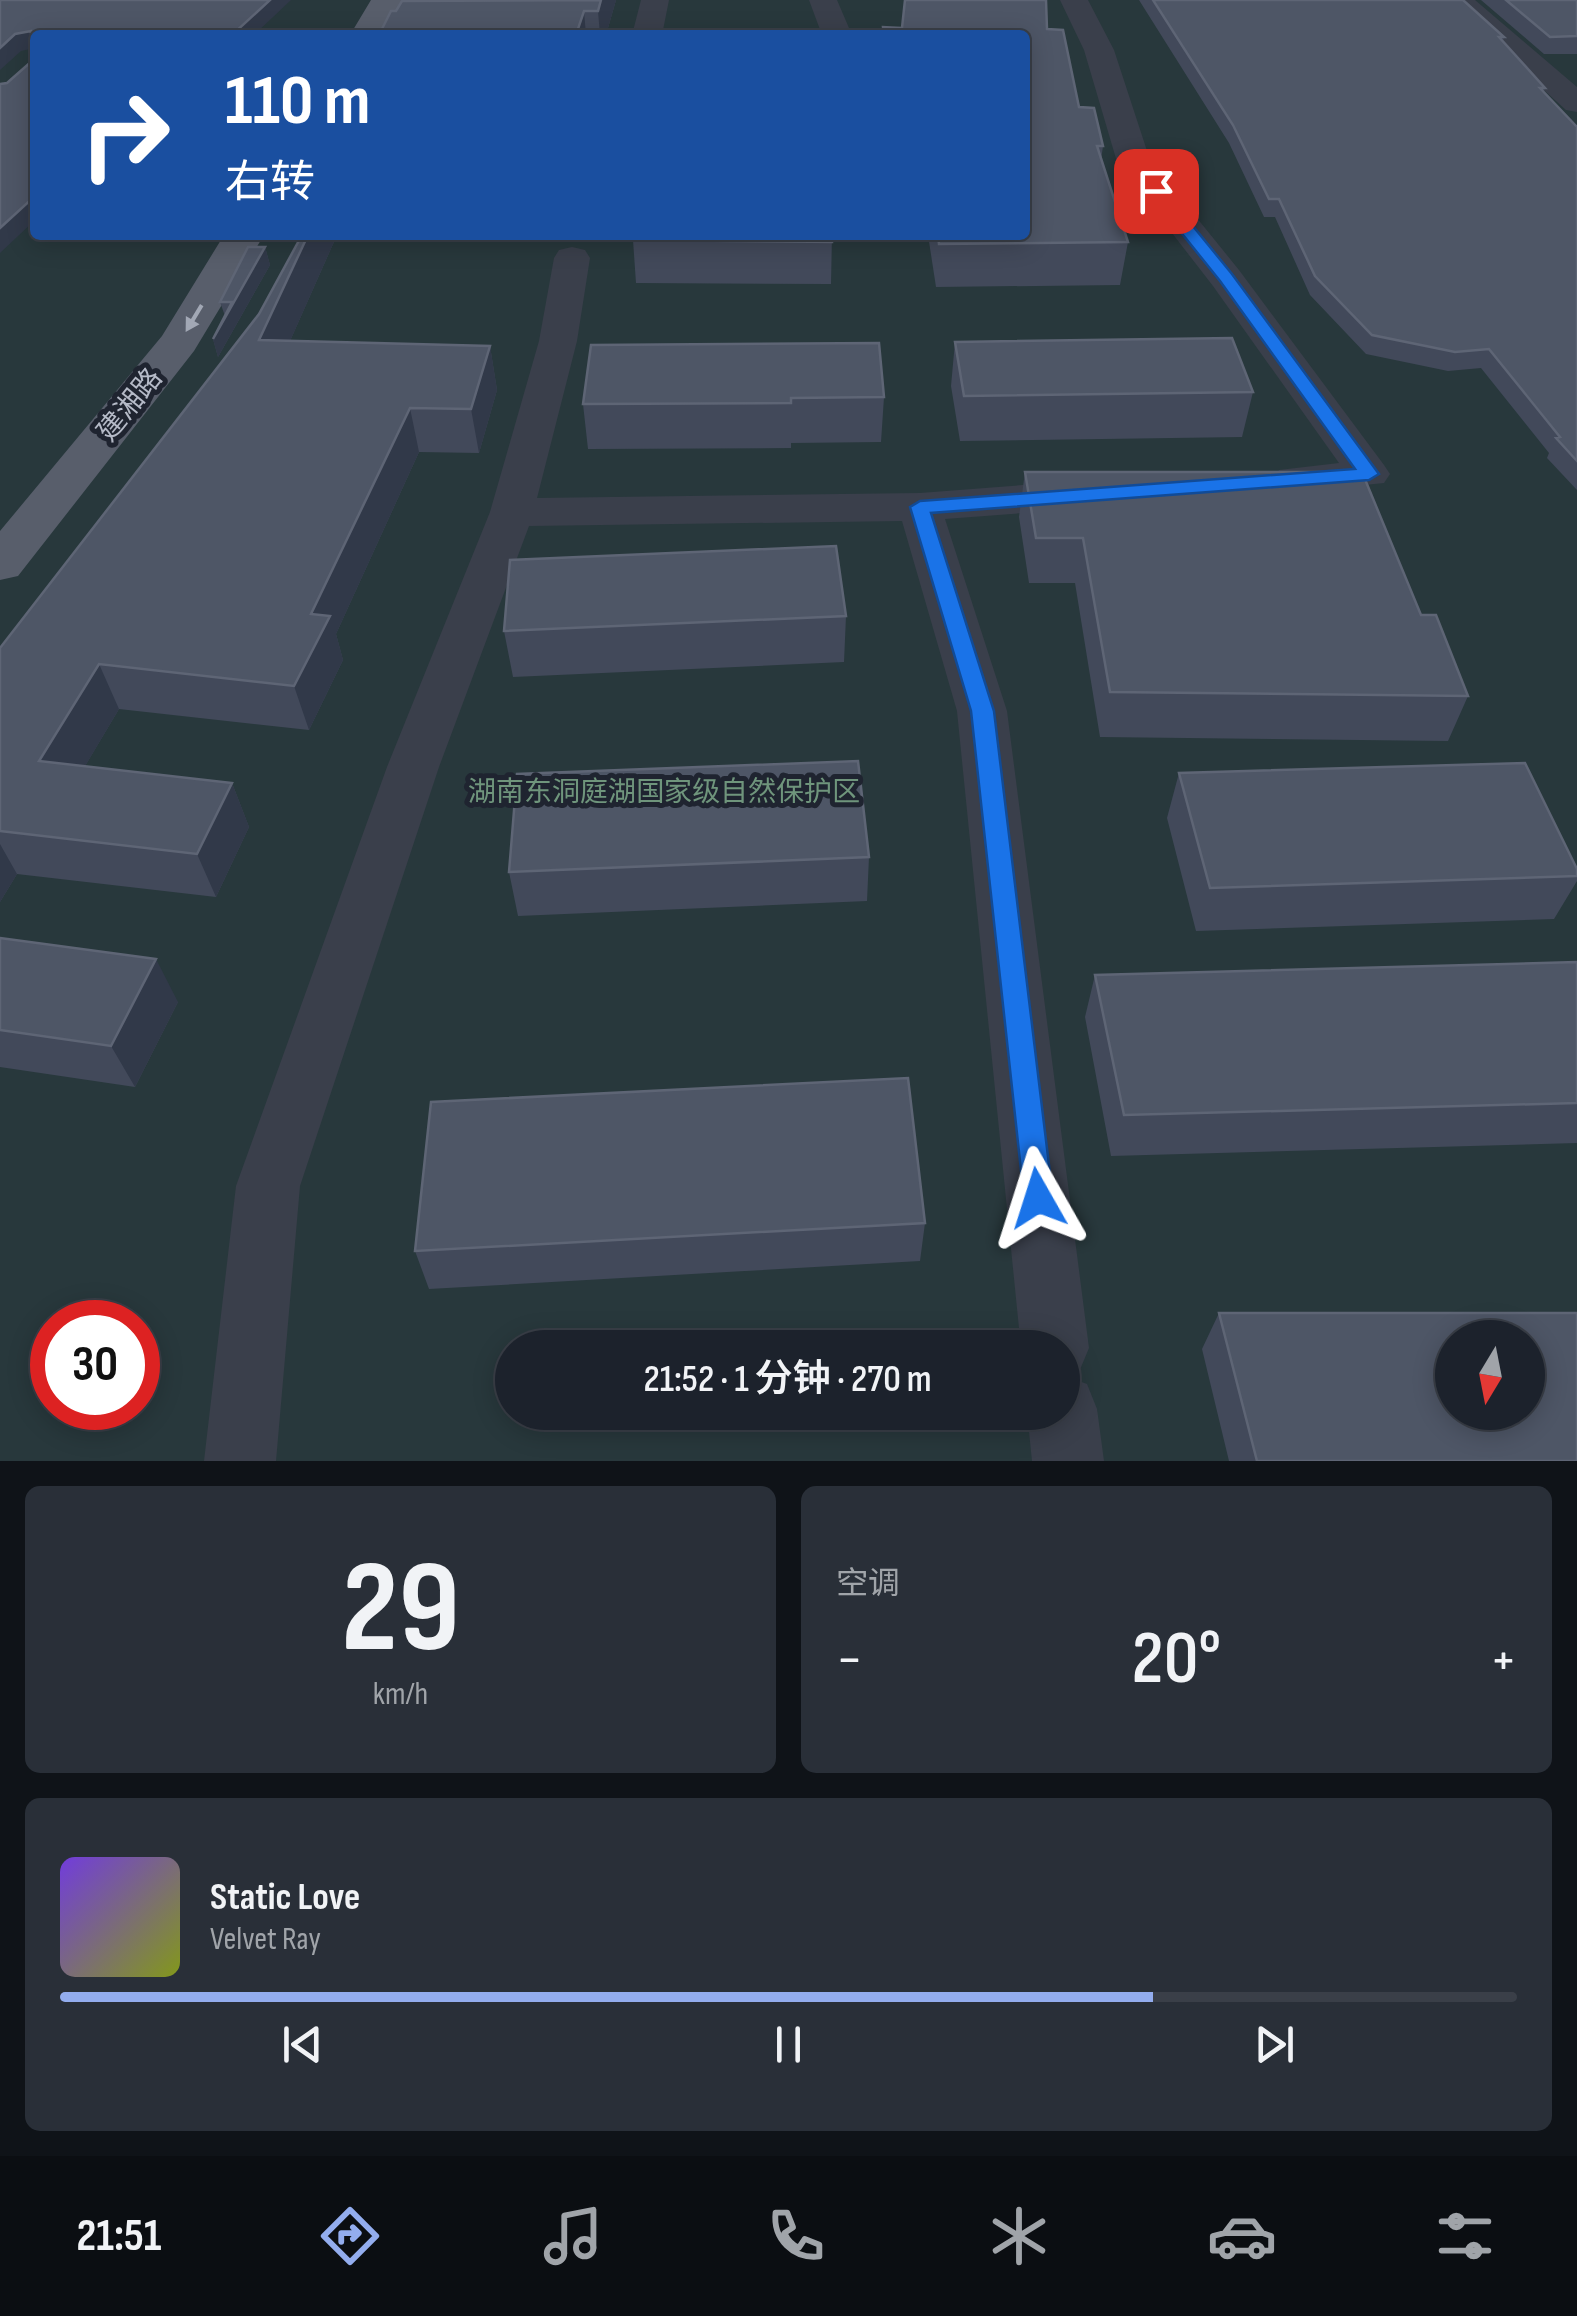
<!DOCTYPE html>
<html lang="zh">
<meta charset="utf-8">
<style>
:root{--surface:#1c222c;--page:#292f38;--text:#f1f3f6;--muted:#a0a4a9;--line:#3a3f48;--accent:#93adee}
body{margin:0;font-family:"Sofia Sans Condensed","Noto Sans SC",sans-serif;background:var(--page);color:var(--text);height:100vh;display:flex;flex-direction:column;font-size:38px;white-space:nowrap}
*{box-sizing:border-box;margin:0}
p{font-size:32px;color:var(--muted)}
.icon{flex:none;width:55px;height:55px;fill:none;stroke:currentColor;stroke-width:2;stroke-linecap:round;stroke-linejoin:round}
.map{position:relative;height:1461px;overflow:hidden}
.sheet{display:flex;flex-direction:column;gap:25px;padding:25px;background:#0f1318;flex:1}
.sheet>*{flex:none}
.guide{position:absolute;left:30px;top:30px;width:1000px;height:210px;border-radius:10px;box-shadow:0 5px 25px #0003,0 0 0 2px var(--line);background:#1a4fa0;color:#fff;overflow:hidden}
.needle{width:65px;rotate:190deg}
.controls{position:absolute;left:1435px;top:1320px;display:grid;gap:20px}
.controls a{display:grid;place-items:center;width:110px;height:110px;border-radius:50%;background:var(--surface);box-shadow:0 5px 25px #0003,0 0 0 2px var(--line);font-size:50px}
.speed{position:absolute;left:30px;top:1300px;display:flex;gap:20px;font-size:50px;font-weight:700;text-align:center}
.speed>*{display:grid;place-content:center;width:130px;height:130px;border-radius:50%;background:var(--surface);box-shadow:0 5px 25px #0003,0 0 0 2px var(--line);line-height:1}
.speed .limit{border:15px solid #d22;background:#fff;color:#111}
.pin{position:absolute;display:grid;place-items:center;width:85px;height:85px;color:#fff;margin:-42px;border-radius:20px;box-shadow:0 5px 15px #0006}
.me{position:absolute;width:110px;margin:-55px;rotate:354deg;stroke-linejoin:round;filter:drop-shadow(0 0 8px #0008)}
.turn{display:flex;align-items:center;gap:35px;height:210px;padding:0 30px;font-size:45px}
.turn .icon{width:130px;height:130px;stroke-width:2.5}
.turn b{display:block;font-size:70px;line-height:85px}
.big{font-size:75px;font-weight:600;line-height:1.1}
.sheet .card{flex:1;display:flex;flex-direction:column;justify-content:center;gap:15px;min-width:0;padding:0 35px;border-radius:15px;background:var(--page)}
.sheet .dial{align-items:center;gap:0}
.dial b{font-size:130px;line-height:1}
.song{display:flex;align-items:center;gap:30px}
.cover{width:120px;height:120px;border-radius:15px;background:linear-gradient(135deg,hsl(260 70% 55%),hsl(70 70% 35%))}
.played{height:10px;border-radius:5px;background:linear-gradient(90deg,var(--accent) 75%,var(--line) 75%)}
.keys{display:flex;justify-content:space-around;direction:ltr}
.heat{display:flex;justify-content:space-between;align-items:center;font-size:55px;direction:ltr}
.sheet .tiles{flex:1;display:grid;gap:25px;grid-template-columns:1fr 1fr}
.card:last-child{grid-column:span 2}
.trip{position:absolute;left:495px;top:1330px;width:585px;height:100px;border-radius:50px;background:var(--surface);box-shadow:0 5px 25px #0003,0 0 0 2px var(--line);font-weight:600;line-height:100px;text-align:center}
.tabs{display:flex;height:160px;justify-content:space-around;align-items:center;background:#0b0e12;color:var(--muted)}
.tabs .icon{width:70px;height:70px}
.tabs .on{color:var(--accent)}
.tabs b{font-size:45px;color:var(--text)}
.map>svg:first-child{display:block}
</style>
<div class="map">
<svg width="1577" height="1461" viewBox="0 0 1577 1461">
<rect width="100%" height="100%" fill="#262d3b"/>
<path fill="#28383c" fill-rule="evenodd" d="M0,0h1577v1461h-1577zM35,35h990v200h-990zM52,1322h86v86h-86zM1452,1338h76v74h-76zM512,1348h550v64h-550z"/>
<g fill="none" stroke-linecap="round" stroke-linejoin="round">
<path fill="#3a3f4b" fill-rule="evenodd" d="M641,0h28l-7,35h-30z
M809,0h28l15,35h-30z
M1060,0h28l26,50 36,110 89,110 145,195 6,9 -6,9 -90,9 -15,-4 -6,-9 6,-9 60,-7 -126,-177 -96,-124 -33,-112z
M1444,0h31l102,87v25l-11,-2z
M572,247l13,3 5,8 -13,83 -40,157 383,-5 169,-13 15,4 7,10 -7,10 -15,4 -144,11 62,192 82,637 -10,24 -11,5 19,7 10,25 7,52h-72l-5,-49h35v-64h-41l-64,-637 -55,-190 -373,5 -90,241 -139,419 -24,275h-72l32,-275 151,-419 103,-255 49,-171 15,-83 5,-8z"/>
<path fill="#585e6b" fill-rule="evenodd" d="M371,0h32l-21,35h-32z
M224,235h40l-70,116 -176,225 -18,4v-49l162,-195z"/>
</g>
<path fill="#42495a" d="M409,0h207l-10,35h-227l17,-24z
M1139,0h324l41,37 -1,5 42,46 -1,4 33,35v363l-30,-32 2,-5 -68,-85 -33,3 -82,-17 -56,-59 -35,-78h-11l-35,-74z
M1481,0h96v54h-33z
M883,27l164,2 32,78 24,39 -2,14 27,82 -8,43 -184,2 -8,-52h97v-200h-142z
M302,235h35l-47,106 200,5 7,44 -18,63 -60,-1 -83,182 7,26 -34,70 -190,-21 -34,57 147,17 17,44 -33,70 -199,-23 -17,28v-254l259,-334z
M832,235l-1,49 -195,-1 -3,-43z
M265,247l5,18 -52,92 -5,-18 12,-23 -5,-14z
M955,342l298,50 -11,45 -282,4 -9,-55z
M591,345l293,52 -3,45 -90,1v5l-203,1 -5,-45z
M1025,472l396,143 47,81 -20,45 -348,-4 -25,-154h-46l-10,-66z
M846,616l-2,46 -331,15 -9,-46z
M1179,773l398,96v12l-23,38 -358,12 -29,-113z
M869,857l-2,44 -349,15 -9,-44z
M0,938l178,64 -43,85 -135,-20z
M1577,962v181l-466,13 -26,-139 10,-42z
M925,1223l-5,38 -491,28 -14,-38z
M1219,1313l358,148h-348l-27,-112z"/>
<path fill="#313949" d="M270,0h21l-37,35h-22z
M601,0h15l-10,35h-6l-2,-24z
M584,11l2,24h-10z
M31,31l4,17 -14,3 -21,19v-22l15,-14z
M35,196v24l-35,33v-25z
M308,235h29l-66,149 -12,-44z
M265,247l5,18 -52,92 -5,-18z
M490,346l7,44 -18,63 -8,-44z
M410,408l9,44 -83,182 7,26 -34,70 -15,-44 17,-72z
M99,664l20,45 -57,96 -23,-44z
M232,783l17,44 -33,70 -19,-43z
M0,844l17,30 -17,28z
M156,959l22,43 -43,85 -24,-41z"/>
<path fill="#4e5666" stroke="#5e6575" stroke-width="2.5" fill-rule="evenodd" d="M0,0h270l-38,35h-197v161l-35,32v-144l7,-1 25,-22 -1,-30 -16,3 -15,14z
M601,0l-3,11h-14l-8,24h-197l12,-24h5l6,-10z
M905,0h141l1,29 16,1 16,77 15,1 9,38h-6l31,96 -189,2 -1,-9h87v-200h-141l-1,-8 19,1z
M1153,0h310l41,37h-5l46,51h-5l37,39v334l-21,-23 4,-1 -71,-88 -34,3 -83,-17 -57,-59 -36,-77h-10l-36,-74z
M1506,0h71v36l-27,1z
M302,235h6l-49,105 231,6 -19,63 -61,-1 -99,206 19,2 -36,70 -195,-22 -60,97 193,22 -35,71 -197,-23v-183l259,-334z
M633,235h199v7l-199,-2z
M248,247h17l-52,92 19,-37h-12z
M1232,338l21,54 -289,4 -9,-54z
M879,343l5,54 -93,1v5l-208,1 8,-59z
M1025,472h337l59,143h15l32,81 -358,-4 -27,-154h-47z
M836,546l10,70 -342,15 6,-71z
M858,761l11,96 -360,15 8,-98z
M1525,763l52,106v7l-367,12 -31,-115z
M0,938l156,21 -45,87 -111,-16z
M1577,962v141l-453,12 -29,-140z
M908,1078l17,145 -510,28 16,-149z
M1219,1313h358v148h-320zM1452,1338h76v74h-76z"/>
<defs><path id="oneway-solid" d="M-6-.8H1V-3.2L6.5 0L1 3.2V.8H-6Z" transform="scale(2.5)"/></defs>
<use fill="#a2a8b5" href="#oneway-solid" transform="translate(194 318) rotate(121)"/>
<path fill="#1a73e8" stroke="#114b97" stroke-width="2.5" d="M1151,188h11l70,86 147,200 -10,6 -438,33 63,198 59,487 -5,9 -10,4 -10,-4 -4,-9 -53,-487 -61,-204 10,-6 435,-32 -135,-188 -69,-86z"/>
<g text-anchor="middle" stroke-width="10" stroke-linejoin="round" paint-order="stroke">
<g font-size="28" fill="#b5bac7" stroke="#1f2430">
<text transform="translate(129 404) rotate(-51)" y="10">建湘路</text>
</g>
<g font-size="28" fill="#6f957c" stroke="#1f2430">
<text x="664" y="801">湖南东洞庭湖国家级自然保护区</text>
</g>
</g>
</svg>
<div class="controls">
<a><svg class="needle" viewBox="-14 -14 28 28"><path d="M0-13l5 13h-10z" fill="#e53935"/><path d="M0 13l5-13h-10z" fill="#a0a4a9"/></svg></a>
</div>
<div class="speed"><div class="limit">30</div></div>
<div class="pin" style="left:1156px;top:191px;background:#d93025"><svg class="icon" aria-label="arrive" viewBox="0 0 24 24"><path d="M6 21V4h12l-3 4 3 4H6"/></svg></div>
<svg class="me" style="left:1038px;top:1198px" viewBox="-20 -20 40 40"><path d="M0-17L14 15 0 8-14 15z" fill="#1a73e8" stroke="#fff" stroke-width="4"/></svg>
<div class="trip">21:52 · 1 分钟 · 270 m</div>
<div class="guide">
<div class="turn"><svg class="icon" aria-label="right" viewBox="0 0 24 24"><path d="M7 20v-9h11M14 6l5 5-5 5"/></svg><div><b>110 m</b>右转</div></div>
</div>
</div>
<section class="sheet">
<div class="tiles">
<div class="card dial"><b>29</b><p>km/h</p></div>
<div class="card"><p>空调</p>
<div class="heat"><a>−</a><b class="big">20°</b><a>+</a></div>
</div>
<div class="card">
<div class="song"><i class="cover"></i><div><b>Static Love</b><p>Velvet Ray</p></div></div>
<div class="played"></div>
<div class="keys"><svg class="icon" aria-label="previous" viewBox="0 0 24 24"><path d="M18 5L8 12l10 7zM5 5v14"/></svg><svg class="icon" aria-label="pause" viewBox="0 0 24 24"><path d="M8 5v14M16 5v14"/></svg><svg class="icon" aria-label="next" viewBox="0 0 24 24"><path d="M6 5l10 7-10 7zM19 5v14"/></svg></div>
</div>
</div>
</section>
<nav class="tabs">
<b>21:51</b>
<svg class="icon on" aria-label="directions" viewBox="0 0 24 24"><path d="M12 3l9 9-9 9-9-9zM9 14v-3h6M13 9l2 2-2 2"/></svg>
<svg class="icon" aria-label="music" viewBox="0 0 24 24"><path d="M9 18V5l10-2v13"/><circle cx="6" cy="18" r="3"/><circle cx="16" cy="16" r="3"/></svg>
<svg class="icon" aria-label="phone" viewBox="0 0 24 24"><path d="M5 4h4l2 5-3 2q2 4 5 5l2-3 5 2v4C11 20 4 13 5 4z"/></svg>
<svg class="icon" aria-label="climate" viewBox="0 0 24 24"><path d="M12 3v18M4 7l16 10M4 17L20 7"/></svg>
<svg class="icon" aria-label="car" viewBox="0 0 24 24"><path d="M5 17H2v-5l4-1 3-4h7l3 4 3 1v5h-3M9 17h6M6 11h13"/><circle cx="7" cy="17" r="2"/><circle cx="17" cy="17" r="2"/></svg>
<svg class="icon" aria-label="filters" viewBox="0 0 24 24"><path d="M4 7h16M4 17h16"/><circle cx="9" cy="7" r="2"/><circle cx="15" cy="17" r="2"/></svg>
</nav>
